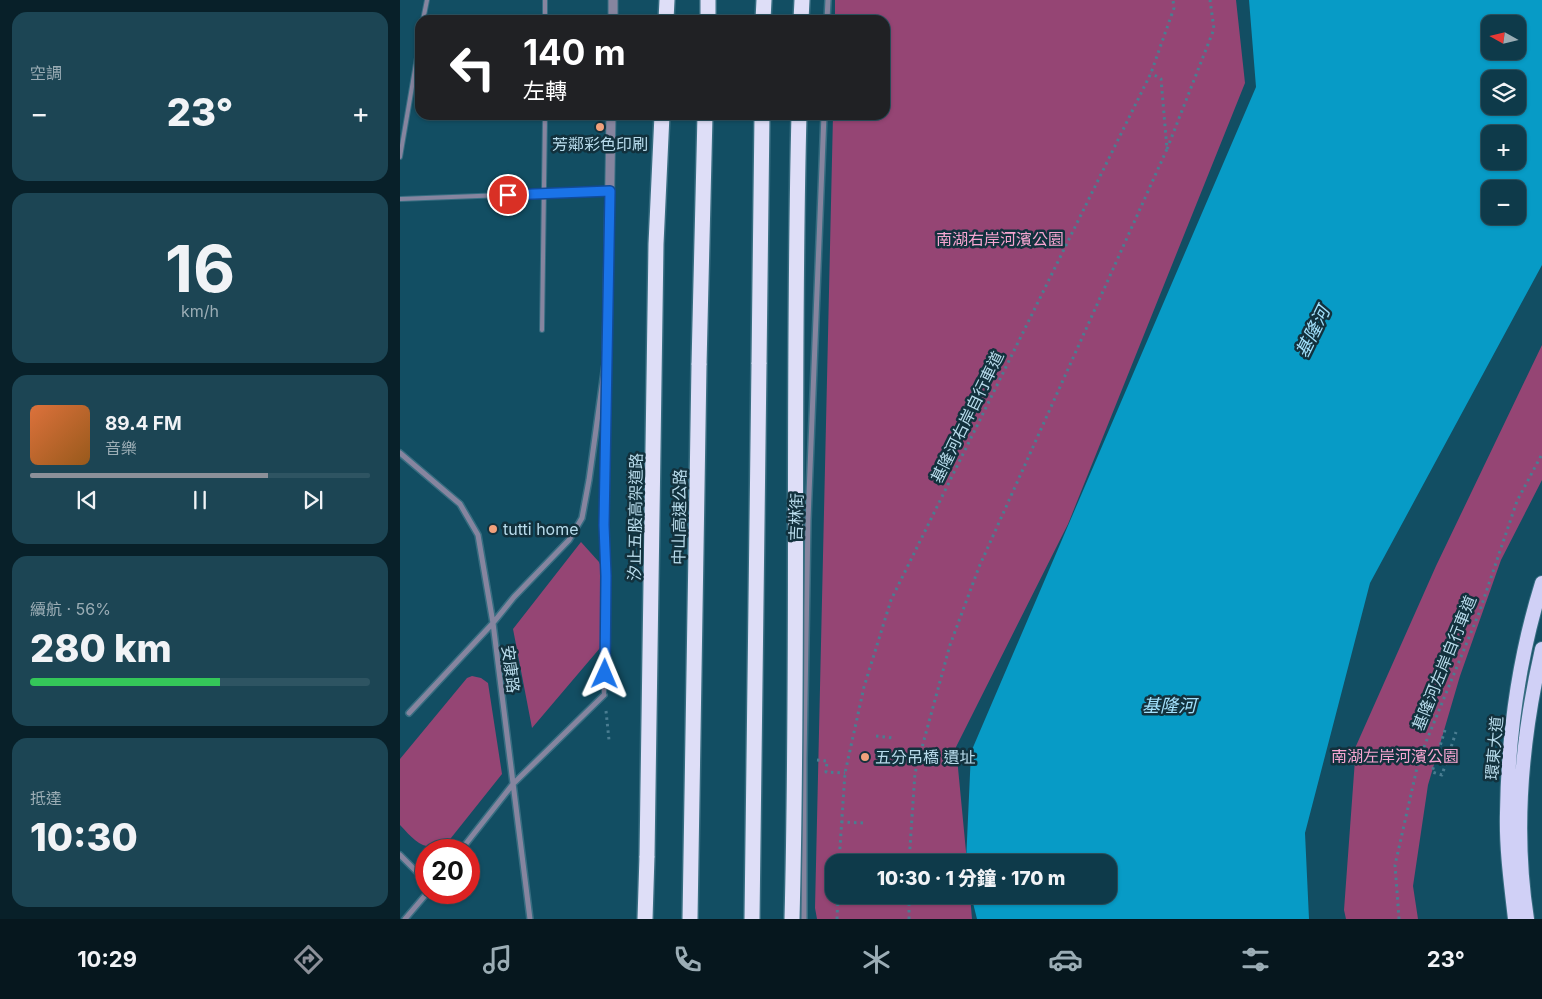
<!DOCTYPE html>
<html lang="zh-TW">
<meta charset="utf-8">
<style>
:root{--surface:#0e3a4a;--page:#1c4554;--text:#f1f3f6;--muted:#9badb5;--line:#2e5462;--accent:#8c9099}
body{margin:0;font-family:Inter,"Noto Sans TC",sans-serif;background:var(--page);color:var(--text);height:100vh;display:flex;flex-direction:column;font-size:19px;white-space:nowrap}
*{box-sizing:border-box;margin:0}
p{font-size:16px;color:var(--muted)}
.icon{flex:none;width:28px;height:28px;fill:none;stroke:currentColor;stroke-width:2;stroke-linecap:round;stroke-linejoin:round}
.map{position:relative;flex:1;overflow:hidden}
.drawer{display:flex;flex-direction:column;gap:12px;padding:12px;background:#082029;width:400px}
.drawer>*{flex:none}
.guide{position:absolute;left:15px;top:15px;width:475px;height:105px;border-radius:15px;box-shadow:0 1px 4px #0004,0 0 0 1px var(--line);background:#202124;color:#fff;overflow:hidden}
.needle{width:32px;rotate:278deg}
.tools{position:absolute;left:1081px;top:15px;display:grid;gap:10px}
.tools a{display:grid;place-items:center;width:45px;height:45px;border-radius:10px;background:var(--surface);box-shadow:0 1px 4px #0004,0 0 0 1px var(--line);font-size:25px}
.speed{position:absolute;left:15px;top:839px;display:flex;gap:10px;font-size:25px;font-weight:700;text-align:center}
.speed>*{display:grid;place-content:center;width:65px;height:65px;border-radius:50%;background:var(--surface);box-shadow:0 1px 4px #0004,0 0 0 1px var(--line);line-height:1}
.speed .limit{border:8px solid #d22;background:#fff;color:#111}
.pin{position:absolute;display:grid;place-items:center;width:42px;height:42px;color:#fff;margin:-21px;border:2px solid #fff;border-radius:50%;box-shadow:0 1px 5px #0007}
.me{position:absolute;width:55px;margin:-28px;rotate:1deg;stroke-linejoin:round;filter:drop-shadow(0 0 4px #0008)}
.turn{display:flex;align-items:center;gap:18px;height:105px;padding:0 25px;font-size:22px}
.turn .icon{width:65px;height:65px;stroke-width:2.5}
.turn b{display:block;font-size:35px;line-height:42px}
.big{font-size:38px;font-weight:800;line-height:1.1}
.drawer .widget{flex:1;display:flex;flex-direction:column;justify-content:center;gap:8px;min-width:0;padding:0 18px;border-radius:15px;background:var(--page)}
.drawer .dial{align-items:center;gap:0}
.dial b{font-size:65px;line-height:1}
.song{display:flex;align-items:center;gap:15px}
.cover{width:60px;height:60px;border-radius:8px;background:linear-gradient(135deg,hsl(20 70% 55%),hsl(30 70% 35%))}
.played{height:5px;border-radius:2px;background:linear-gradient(90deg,var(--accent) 70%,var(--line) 70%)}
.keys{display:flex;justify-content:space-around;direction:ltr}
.heat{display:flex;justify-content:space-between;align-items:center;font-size:28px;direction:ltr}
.charge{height:8px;border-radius:4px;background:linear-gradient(90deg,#34c759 56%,var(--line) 0)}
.trip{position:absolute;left:425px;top:854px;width:292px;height:50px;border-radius:15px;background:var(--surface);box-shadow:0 1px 4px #0004,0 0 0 1px var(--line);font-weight:800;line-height:50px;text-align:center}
.dock{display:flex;height:80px;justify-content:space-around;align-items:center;background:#06171e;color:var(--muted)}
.dock .icon{width:35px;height:35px}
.dock .on{color:var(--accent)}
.dock b{font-size:22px;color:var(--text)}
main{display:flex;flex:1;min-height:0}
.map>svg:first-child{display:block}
</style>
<main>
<section class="drawer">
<div class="widget"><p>空調</p>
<div class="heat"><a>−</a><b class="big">23°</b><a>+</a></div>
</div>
<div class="widget dial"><b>16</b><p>km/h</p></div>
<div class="widget">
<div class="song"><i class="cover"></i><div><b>89.4 FM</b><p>音樂</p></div></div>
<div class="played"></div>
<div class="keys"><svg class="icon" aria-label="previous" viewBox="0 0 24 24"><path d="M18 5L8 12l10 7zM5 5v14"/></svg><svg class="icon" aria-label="pause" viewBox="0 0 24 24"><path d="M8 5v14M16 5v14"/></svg><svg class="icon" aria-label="next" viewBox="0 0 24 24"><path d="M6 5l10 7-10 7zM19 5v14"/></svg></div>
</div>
<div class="widget"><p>續航 · 56%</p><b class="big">280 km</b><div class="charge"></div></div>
<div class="widget"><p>抵達</p><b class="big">10:30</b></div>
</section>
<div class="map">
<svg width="1142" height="919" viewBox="0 0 1142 919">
<rect width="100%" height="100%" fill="#124e63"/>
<path fill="#954574" d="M435,0h401l9,83 -177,441 -112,223 11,115h-133v33h136l2,24h-155l-2,-11 18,-793h52v-95h-50z
M1142,345v135l-41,80 -41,116 -32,109 -15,101 5,33h-72l-2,-9 12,-164 80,-180z
M181,542l18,20 4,9 -3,77 -68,80 -19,-99z
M72,676l9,2 7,5 14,91 -55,69c-23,10 -32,-2 -47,-18v-66l67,-81z"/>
<path fill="#079bc6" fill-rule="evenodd" d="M849,0h293v265l-172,318 -65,250 4,86h-332l-6,-24h138v-33h-143l5,-110 285,-665zM1090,24h28v27h-28zM1090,79h28v27h-28zM1090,134h28v27h-28zM1090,189h28v27h-28z"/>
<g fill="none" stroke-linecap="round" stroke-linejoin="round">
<g stroke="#376d81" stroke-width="6">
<path id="service" d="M23,20l4,-20
M145,20v-20
M0,157l20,-117
M0,199l210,-8
M142,330l3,-215
M204,695l2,-119 -2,-51 3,-160"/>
</g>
<g stroke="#376d81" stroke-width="8">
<path id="minor" d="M427,20l1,-20
M0,453l60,51 18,31 15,88 37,296
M9,713l84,-90 21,-26 55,-57 13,-22 7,-38 18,-130
M61,850l52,-66 91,-89
M0,855l26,26
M5,919l23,-27
M404,919v-160l4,-239 16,-405"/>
</g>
<g stroke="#376d81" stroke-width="11">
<path id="tertiary" d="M213,20v-20
M207,350l4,-235"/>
</g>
<g stroke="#376d81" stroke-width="16">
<path id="trunk" d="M1115,919c-4,-35 -9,-71 -8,-106 1,-78 12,-156 35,-230
M1127,919c-14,-89 -5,-183 15,-270"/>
</g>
<g stroke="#376d81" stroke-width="18">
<path id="motorway" d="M266,20l1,-20
M308,20v-20
M363,20l1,-20
M401,20l1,-20
M359,364l3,-249
M299,365l6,-250
M245,919l2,-63"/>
</g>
<path stroke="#4a7d91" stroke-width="3" stroke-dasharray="2.5 4" stroke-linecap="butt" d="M767,149l47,-120 -4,-29
M206,711l3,29
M1045,730l-13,42 10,3 14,-43
M476,736l17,2
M417,760l10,1 -1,11 19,1
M441,822l24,1
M439,862l6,-89 19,-86 27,-87 260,-527 23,-65 -1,-8
M509,862l6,-89 35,-128 29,-78 188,-418 -6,-70 -10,-6
M437,919l1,-24
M509,919v-24
M999,919l-4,-54 24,-106 60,-146 38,-112 25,-47"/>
<use href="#service" stroke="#86859f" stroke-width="4"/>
<use href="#minor" stroke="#86859f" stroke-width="5"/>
<use href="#tertiary" stroke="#86859f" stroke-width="9"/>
<use href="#trunk" stroke="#d0d0f6" stroke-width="14"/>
<use href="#motorway" stroke="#dedef7" stroke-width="15"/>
<g stroke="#376d81" stroke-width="18" stroke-linecap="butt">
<path id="motorway-bridge" d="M247,856l9,-612 6,-129
M290,919l9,-554
M352,919l7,-555
M392,919c7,-268 0,-536 7,-804"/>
</g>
<use href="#motorway-bridge" stroke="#dedef7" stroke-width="15"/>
</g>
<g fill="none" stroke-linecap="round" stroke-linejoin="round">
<g stroke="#114b97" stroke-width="12">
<path id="route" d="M108,195l102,-4 -6,334 2,51 -1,98"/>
</g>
<use href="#route" stroke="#1a73e8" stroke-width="9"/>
</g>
<g fill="#f1a17c" stroke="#12313d" stroke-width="2">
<circle cx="200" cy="127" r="5"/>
<circle cx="93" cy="529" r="5"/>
<circle cx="465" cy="757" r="5"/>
</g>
<g text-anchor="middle" stroke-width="5" stroke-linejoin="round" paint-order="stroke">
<g font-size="16" fill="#b8dbeb" stroke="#12313d" text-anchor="start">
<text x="200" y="150" text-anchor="middle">芳鄰彩色印刷</text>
<text x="103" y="535">tutti home</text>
<text x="475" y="763">五分吊橋 遺址</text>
</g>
<g font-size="16" fill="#f6a5d0" stroke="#12313d">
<text x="600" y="245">南湖右岸河濱公園</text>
<text x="995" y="762">南湖左岸河濱公園</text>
</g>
<g font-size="16" fill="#b8dbeb" stroke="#12313d">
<text transform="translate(567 417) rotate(-64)" y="6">基隆河右岸自行車道</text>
<text transform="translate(235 517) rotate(-89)" y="6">汐止五股高架道路</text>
<text transform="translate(279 517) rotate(-89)" y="6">中山高速公路</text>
<text transform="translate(396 517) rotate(-88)" y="6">吉林街</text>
<text transform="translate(1044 663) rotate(-68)" y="6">基隆河左岸自行車道</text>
<text transform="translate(111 669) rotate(83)" y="6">安康路</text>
<text transform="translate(1094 748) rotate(-85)" y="6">環東大道</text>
</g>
<g font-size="18" font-style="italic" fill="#a3e1fc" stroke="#12313d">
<text transform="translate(913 332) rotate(-64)" y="6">基隆河</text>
<text x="769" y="712">基隆河</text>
</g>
</g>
</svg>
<div class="tools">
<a><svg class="needle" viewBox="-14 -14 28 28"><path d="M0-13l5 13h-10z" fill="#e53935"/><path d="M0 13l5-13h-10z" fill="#9badb5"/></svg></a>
<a><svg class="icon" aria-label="layers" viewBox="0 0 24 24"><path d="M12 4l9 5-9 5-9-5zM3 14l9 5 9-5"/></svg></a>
<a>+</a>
<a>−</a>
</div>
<div class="speed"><div class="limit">20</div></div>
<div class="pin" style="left:108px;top:195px;background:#d93025"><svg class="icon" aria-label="arrive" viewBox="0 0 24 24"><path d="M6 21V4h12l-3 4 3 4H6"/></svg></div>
<svg class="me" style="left:205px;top:674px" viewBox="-20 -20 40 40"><path d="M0-17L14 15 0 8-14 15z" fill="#1a73e8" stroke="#fff" stroke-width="4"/></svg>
<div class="trip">10:30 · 1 分鐘 · 170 m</div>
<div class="guide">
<div class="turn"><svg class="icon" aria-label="left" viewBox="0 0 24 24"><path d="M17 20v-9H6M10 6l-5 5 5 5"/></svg><div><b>140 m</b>左轉</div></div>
</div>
</div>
</main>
<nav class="dock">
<b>10:29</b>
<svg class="icon on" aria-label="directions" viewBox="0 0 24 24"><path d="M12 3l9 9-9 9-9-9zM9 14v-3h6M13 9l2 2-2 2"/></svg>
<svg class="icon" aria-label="music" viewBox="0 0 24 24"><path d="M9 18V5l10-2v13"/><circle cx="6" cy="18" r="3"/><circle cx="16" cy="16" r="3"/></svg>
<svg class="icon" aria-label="phone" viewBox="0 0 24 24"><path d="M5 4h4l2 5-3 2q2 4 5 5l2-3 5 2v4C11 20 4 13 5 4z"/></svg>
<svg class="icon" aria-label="climate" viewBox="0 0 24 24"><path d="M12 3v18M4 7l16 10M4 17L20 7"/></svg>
<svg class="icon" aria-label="car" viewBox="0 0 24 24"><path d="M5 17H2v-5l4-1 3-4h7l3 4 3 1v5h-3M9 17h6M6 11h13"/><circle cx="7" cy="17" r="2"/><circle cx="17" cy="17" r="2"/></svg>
<svg class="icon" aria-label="filters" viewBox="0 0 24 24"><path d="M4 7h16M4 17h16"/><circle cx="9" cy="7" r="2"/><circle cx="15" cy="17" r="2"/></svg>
<b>23°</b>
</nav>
